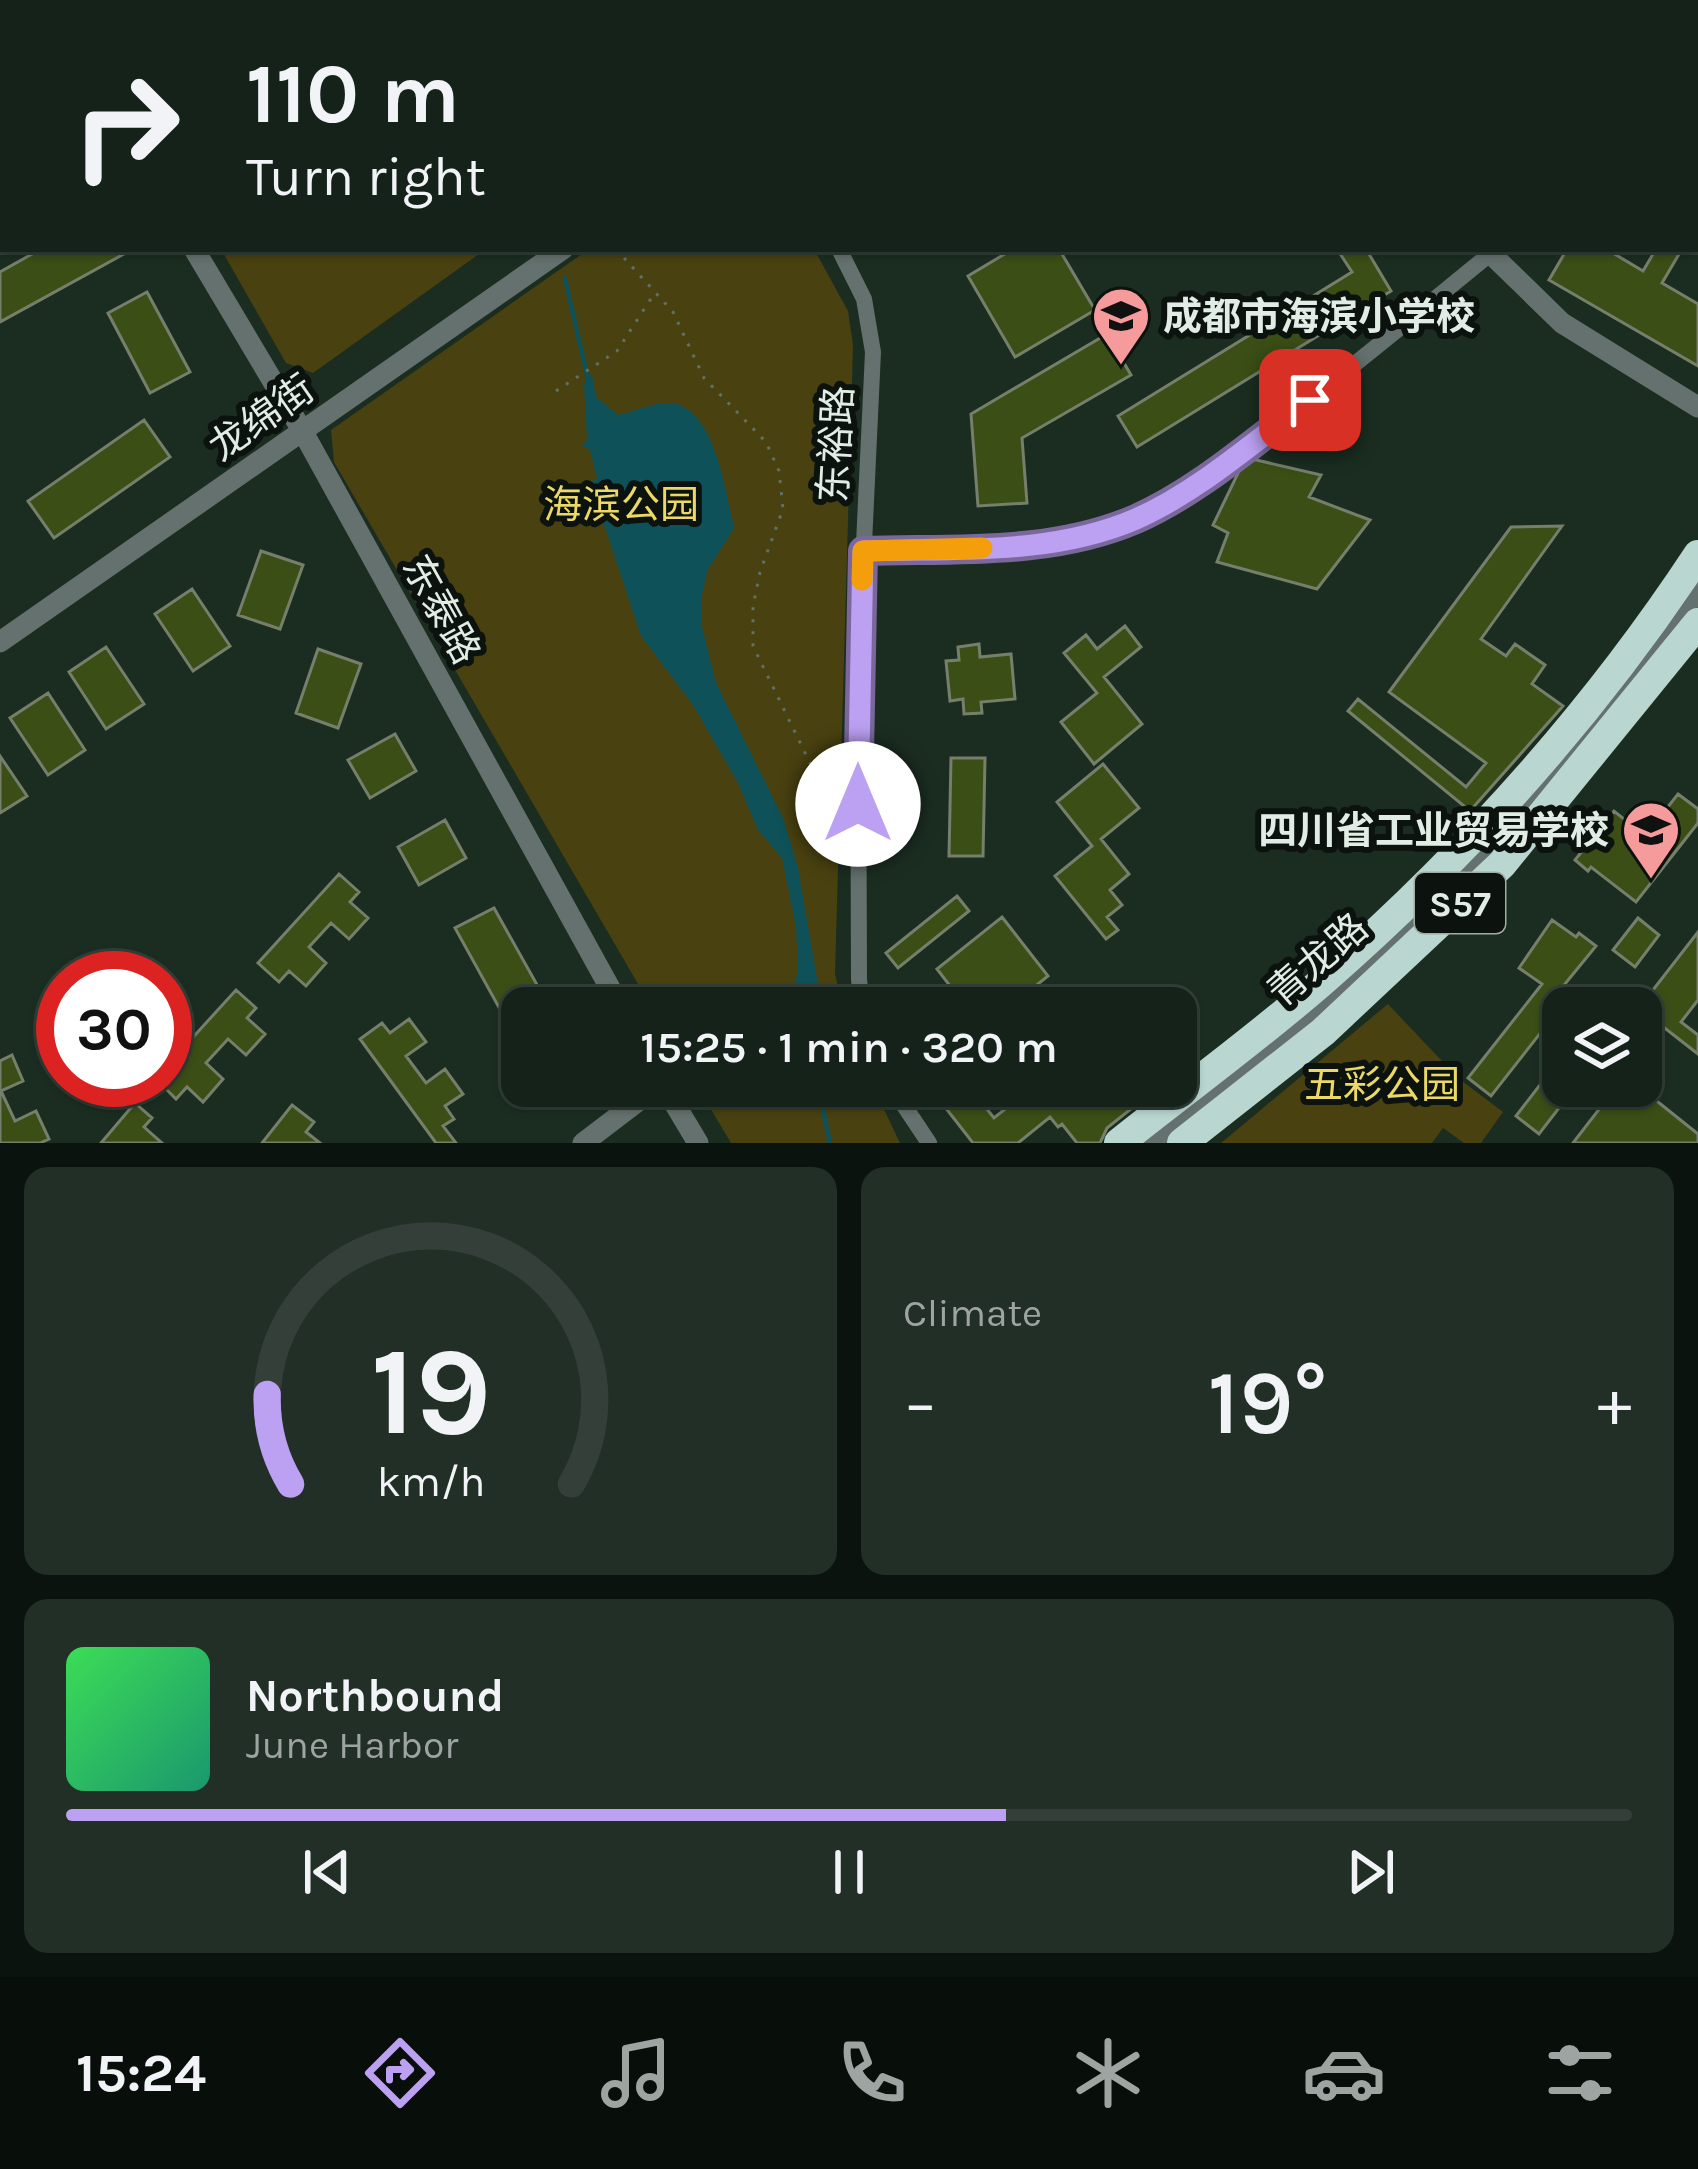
<!DOCTYPE html>
<meta charset="utf-8">
<style>
:root{--surface:#142219;--page:#212f26;--text:#f1f3f6;--muted:#9da4a2;--line:#333f38;--accent:#bca0f2}
body{margin:0;font-family:Karla,"Noto Sans SC",sans-serif;background:var(--page);color:var(--text);height:100vh;display:flex;flex-direction:column;font-size:45px;white-space:nowrap}
*{box-sizing:border-box;margin:0}
p{font-size:39px;color:var(--muted)}
.icon{flex:none;width:66px;height:66px;fill:none;stroke:currentColor;stroke-width:2;stroke-linecap:round;stroke-linejoin:round}
.map{position:relative;height:1143px;overflow:hidden}
.details{display:flex;flex-direction:column;gap:24px;padding:24px;background:#0b130e;flex:1}
.details>*{flex:none}
.guide{position:absolute;left:0px;top:0px;width:1698px;height:252px;box-shadow:0 3px 9px #0004,0 0 0 3px var(--line);background:#142219;color:var(--text);overflow:hidden}
.controls{position:absolute;left:1542px;top:987px;display:grid;gap:24px}
.controls a{display:grid;place-items:center;width:120px;height:120px;border-radius:24px;background:var(--surface);box-shadow:0 3px 9px #0004,0 0 0 3px var(--line);font-size:60px}
.speed{position:absolute;left:36px;top:951px;display:flex;gap:24px;font-size:60px;font-weight:700;text-align:center}
.speed>*{display:grid;place-content:center;width:156px;height:156px;border-radius:50%;background:var(--surface);box-shadow:0 3px 9px #0004,0 0 0 3px var(--line);line-height:1}
.speed .limit{border:18px solid #d22;background:#fff;color:#111}
.pin{position:absolute;display:grid;place-items:center;width:102px;height:102px;color:#fff;margin:-51px;border-radius:24px;box-shadow:0 6px 18px #0006}
.me{position:absolute;width:132px;margin:-66px;rotate:0deg;stroke-linejoin:round;filter:drop-shadow(0 0 9px #0008)}
.turn{display:flex;align-items:center;gap:42px;height:252px;padding:0 48px;font-size:54px}
.turn .icon{width:156px;height:156px;stroke-width:2.5}
.turn b{display:block;font-size:84px;line-height:102px}
.big{font-size:90px;font-weight:600;line-height:1.1}
.details .widget{flex:1;display:flex;flex-direction:column;justify-content:center;gap:18px;min-width:0;padding:0 42px;border-radius:24px;background:var(--page)}
.details .dial{align-items:center;gap:0}
.dial svg{height:312px;overflow:visible;fill:none;stroke:var(--line);stroke-width:7;stroke-linecap:round;text-anchor:middle}
.dial text{fill:var(--text);stroke:none}
.song{display:flex;align-items:center;gap:36px}
.cover{width:144px;height:144px;border-radius:18px;background:linear-gradient(135deg,hsl(130 70% 55%),hsl(160 70% 35%))}
.played{height:12px;border-radius:6px;background:linear-gradient(90deg,var(--accent) 60%,var(--line) 60%)}
.keys{display:flex;justify-content:space-around;direction:ltr}
.heat{display:flex;justify-content:space-between;align-items:center;font-size:66px;direction:ltr}
.details .tiles{flex:1;display:grid;gap:24px;grid-template-columns:1fr 1fr}
.widget:last-child{grid-column:span 2}
.trip{position:absolute;left:501px;top:987px;width:696px;height:120px;border-radius:24px;background:var(--surface);box-shadow:0 3px 9px #0004,0 0 0 3px var(--line);font-weight:600;line-height:120px;text-align:center}
.tabs{display:flex;height:192px;justify-content:space-around;align-items:center;background:#080e0a;color:var(--muted)}
.tabs .icon{width:84px;height:84px}
.tabs .selected{color:var(--accent)}
.tabs b{font-size:54px;color:var(--text)}
.map>svg:first-child{display:block}
</style>
<div class="map">
<svg width="1698" height="1143" viewBox="0 0 1698 1143">
<rect width="100%" height="100%" fill="#1b2d21"/>
<path fill="#494110" d="M80,0h595l1,3h-595z
M221,249h265l-173,124 -27,-10z
M589,249h225l34,62 5,34 -18,629 8,34h-191l-318,-546 -3,-32z
M1388,1004l70,74 45,34 -22,31h-17l-21,-15 -11,15h-211z
M697,1086h176l27,57h-169z"/>
<path fill="#0e5159" d="M592,374l4,23 22,18c15,-3 31,-11 47,-12 49,-4 61,90 69,125l-27,43 -6,29 1,27 14,56 67,135 15,50 24,140h-30l6,-42 -2,-39 -14,-69 -24,-28 -20,-47 -45,-78 -52,-69 -40,-121 10,-10 2,-10 -20,4 -8,-15 12,-5 -7,-30 -8,-2 5,-8 -3,-55z"/>
<g fill="none" stroke-linecap="round" stroke-linejoin="round">
<path stroke="#0e5159" stroke-width="4.5" d="M456,0l2,3
M565,278l24,106
M823,1110l7,33"/>
</g>
<path fill="#3a4e16" stroke="#767f6b" stroke-width="3" d="M41,249h92l-133,73v-50z
M1013,249h46l36,61 -80,47 -47,-81z
M1337,249h29l25,42 -254,156 -19,-31 234,-144z
M1567,249h39l37,22 13,-22h26l-20,34 36,21v62l-149,-86z
M147,292l43,80 -40,21 -42,-80z
M1107,334l24,41 -109,63 5,65 -49,3 -7,-92z
M144,420l26,37 -116,81 -26,-37z
M1252,459l69,16 -12,22 61,23 -53,69 -100,-27 11,-29 -15,-8 28,-58z
M1562,526l-81,113 25,17 9,-12 30,21 -13,19 31,22 -93,105 -122,-100 10,-12 108,88 20,-24 -97,-71 122,-165z
M261,551l42,14 -23,64 -42,-14z
M192,589l38,57 -37,25 -38,-57z
M1125,626l16,21 -37,30 38,47 -48,40 -33,-42 36,-29 -33,-40 22,-18 11,14z
M979,644l1,13 31,-3 4,45 -34,3 1,11 -18,1 -1,-15 -13,2 -4,-40 13,-1 -1,-13z
M106,647l38,57 -38,25 -37,-57z
M318,649l43,15 -23,64 -42,-15z
M48,693l37,57 -37,25 -38,-57z
M395,734l21,37 -46,27 -22,-38z
M0,756l27,40 -27,17z
M951,758h34l-2,98h-34z
M1103,764l36,44 -38,31 28,35 -19,16 12,15 -15,12 11,13 -12,9 -51,-63 37,-30 -35,-44z
M1678,794l20,15v14l-62,79 -45,-35 -3,4 -13,-11 39,-49 31,25z
M445,820l21,38 -47,27 -21,-38z
M339,874l20,18 -9,10 18,16 -19,21 -18,-16 -22,24 17,16 -20,23 -17,-15 -10,11 -21,-19z
M957,896l12,15 -71,57 -12,-15z
M494,908l56,100h-28v41l-67,-121z
M1002,917l46,59 -40,32h-41l-30,-39z
M1638,918l21,17 -24,32 -22,-17z
M1552,920l24,17 3,-4 17,13 -45,55 9,7 -69,88 -23,-18 74,-94 -23,-16z
M1698,932v68l-17,22 17,13v19l-59,-46z
M236,990l20,18 -9,10 18,16 -19,21 -18,-16 -22,24 17,16 -20,23 -16,-15 -11,12 -11,-11v-20z
M409,1019l17,23 -20,14 20,27 19,-14 18,25 -18,12 9,13 -11,7 13,17h-20l-76,-104 22,-16 8,10z
M12,1055l11,26 -22,10 14,30 21,-10 13,28 -9,4h-40v-82z
M1563,1055v31h13l-37,48 -23,-18z
M1641,1073l15,11 -8,10 50,40v9h-125l44,-57h24z
M943,1086h51l-16,12 16,20 40,-32h120l2,3 -49,39 -7,15h-23l-15,-19 -4,3 -8,-10 -32,26h-45l-39,-50z
M135,1103l17,15 -8,9 18,16h-61z
M292,1105l22,17 -8,10 14,11h-58z"/>
<g fill="none" stroke-linecap="round" stroke-linejoin="round">
<path stroke="#617166" stroke-width="3" stroke-dasharray="3 9" stroke-linecap="butt" d="M616,249l57,63 31,66 62,64 13,29 4,38 -23,63 -7,34v40l77,158
M556,391l61,-40 37,-57"/>
<path stroke="#65716e" stroke-width="16" d="M702,0l2,3
M839,249l25,50 9,53 -15,320 1,308 4,28
M864,551c69,-2 143,3 211,-12 74,-17 132,-63 192,-107 76,-56 149,-118 223,-178
M891,1086l38,57"/>
<path stroke="#65716e" stroke-width="21" d="M50,0l2,3
M1364,0l1,3
M910,3l5,-3
M0,185l3,-2
M194,249l109,183 318,576
M1486,249l76,74 136,84
M0,642l563,-393
M664,1086l34,57
M583,1143l75,-57
M1150,1143c113,-89 229,-177 328,-281 80,-84 149,-180 220,-272"/>
<path stroke="#b9d6d0" stroke-width="30" d="M1119,1143c69,-55 141,-107 207,-165 141,-124 268,-265 372,-423
M1182,1143l141,-111 179,-168 196,-241"/>
</g>
<g fill="none" stroke-linecap="round" stroke-linejoin="round">
<g stroke="#7a689d" stroke-width="30">
<path id="route" d="M858,804l5,-253c92,-3 187,5 273,-32 63,-28 119,-78 174,-119"/>
</g>
<use href="#route" stroke="#bca0f2" stroke-width="21"/>
<path stroke="#f59e0b" stroke-width="21" d="M862,580l1,-29 119,-3"/>
</g>
<defs>
<g id="school-pin" transform="scale(3)"><path d="M0 17L-7.5 6A9.5 9.5 0 1 1 7.5 6Z" fill="#f59b9b" stroke="#0c130e"/><path d="M0-5L7-2L0 1L-7-2ZM-4 1L0 2.5L4 1V4Q0 6-4 4Z" fill="#111"/></g>
<g id="university-pin" transform="scale(3)"><path d="M0 17L-7.5 6A9.5 9.5 0 1 1 7.5 6Z" fill="#f59b9b" stroke="#0c130e"/><path d="M0-5L7-2L0 1L-7-2ZM-4 1L0 2.5L4 1V4Q0 6-4 4Z" fill="#111"/></g>
</defs>
<g fill-rule="evenodd">
<use href="#school-pin" x="1121" y="316"/>
<use href="#university-pin" x="1651" y="830"/>
</g>
<g text-anchor="middle" stroke-width="12" stroke-linejoin="round" paint-order="stroke">
<rect fill="#0c130e" stroke="#a1aca4" stroke-width="3" x="1415" y="873" width="90" height="60" rx="9"/>
<g font-size="36" font-weight="bold" fill="#e1ede4">
<text x="1460" y="916">S57</text>
</g>
<g font-size="39" font-weight="bold" fill="#e1ede4" stroke="#0c130e" text-anchor="start">
<text x="1163" y="330">成都市海滨小学校</text>
<text x="1609" y="844" text-anchor="end">四川省工业贸易学校</text>
</g>
<g font-size="39" fill="#e1ede4" stroke="#0c130e">
<text transform="translate(261 417) rotate(-35)" y="14">龙绵街</text>
<text transform="translate(835 444) rotate(-87)" y="14">东裕路</text>
<text transform="translate(442 609) rotate(61)" y="14">东泰路</text>
<text transform="translate(1317 959) rotate(-41)" y="14">青龙路</text>
</g>
<g font-size="39" fill="#ebd866" stroke="#0c130e">
<text x="621" y="518">海滨公园</text>
<text x="1382" y="1098">五彩公园</text>
</g>
</g>
</svg>
<div class="controls">
<a><svg class="icon" aria-label="layers" viewBox="0 0 24 24"><path d="M12 4l9 5-9 5-9-5zM3 14l9 5 9-5"/></svg></a>
</div>
<div class="speed"><div class="limit">30</div></div>
<div class="pin" style="left:1310px;top:400px;background:#d93025"><svg class="icon" aria-label="arrive" viewBox="0 0 24 24"><path d="M6 21V4h12l-3 4 3 4H6"/></svg></div>
<svg class="me" style="left:858px;top:804px" viewBox="-20 -20 40 40"><circle r="19" fill="#fff"/><path d="M0-13L10 11 0 6-10 11z" fill="#bca0f2"/></svg>
<div class="trip">15:25 · 1 min · 320 m</div>
<div class="guide">
<div class="turn"><svg class="icon" aria-label="right" viewBox="0 0 24 24"><path d="M7 20v-9h11M14 6l5 5-5 5"/></svg><div><b>110 m</b>Turn right</div></div>
</div>
</div>
<section class="details">
<div class="tiles">
<div class="widget dial"><svg viewBox="0 0 100 80">
<path d="M14 69A42 42 0 1 1 86 69"/>
<path d="M14 69A42 42 0 0 1 8 46" stroke="#bca0f2"/>
<text x="50" y="56" font-size="32" font-weight="700">19</text>
<text x="50" y="72" font-size="11">km/h</text>
</svg></div>
<div class="widget"><p>Climate</p>
<div class="heat"><a>−</a><b class="big">19°</b><a>+</a></div>
</div>
<div class="widget">
<div class="song"><i class="cover"></i><div><b>Northbound</b><p>June Harbor</p></div></div>
<div class="played"></div>
<div class="keys"><svg class="icon" aria-label="previous" viewBox="0 0 24 24"><path d="M18 5L8 12l10 7zM5 5v14"/></svg><svg class="icon" aria-label="pause" viewBox="0 0 24 24"><path d="M8 5v14M16 5v14"/></svg><svg class="icon" aria-label="next" viewBox="0 0 24 24"><path d="M6 5l10 7-10 7zM19 5v14"/></svg></div>
</div>
</div>
</section>
<nav class="tabs">
<b>15:24</b>
<svg class="icon selected" aria-label="directions" viewBox="0 0 24 24"><path d="M12 3l9 9-9 9-9-9zM9 14v-3h6M13 9l2 2-2 2"/></svg>
<svg class="icon" aria-label="music" viewBox="0 0 24 24"><path d="M9 18V5l10-2v13"/><circle cx="6" cy="18" r="3"/><circle cx="16" cy="16" r="3"/></svg>
<svg class="icon" aria-label="phone" viewBox="0 0 24 24"><path d="M5 4h4l2 5-3 2q2 4 5 5l2-3 5 2v4C11 20 4 13 5 4z"/></svg>
<svg class="icon" aria-label="climate" viewBox="0 0 24 24"><path d="M12 3v18M4 7l16 10M4 17L20 7"/></svg>
<svg class="icon" aria-label="car" viewBox="0 0 24 24"><path d="M5 17H2v-5l4-1 3-4h7l3 4 3 1v5h-3M9 17h6M6 11h13"/><circle cx="7" cy="17" r="2"/><circle cx="17" cy="17" r="2"/></svg>
<svg class="icon" aria-label="filters" viewBox="0 0 24 24"><path d="M4 7h16M4 17h16"/><circle cx="9" cy="7" r="2"/><circle cx="15" cy="17" r="2"/></svg>
</nav>
